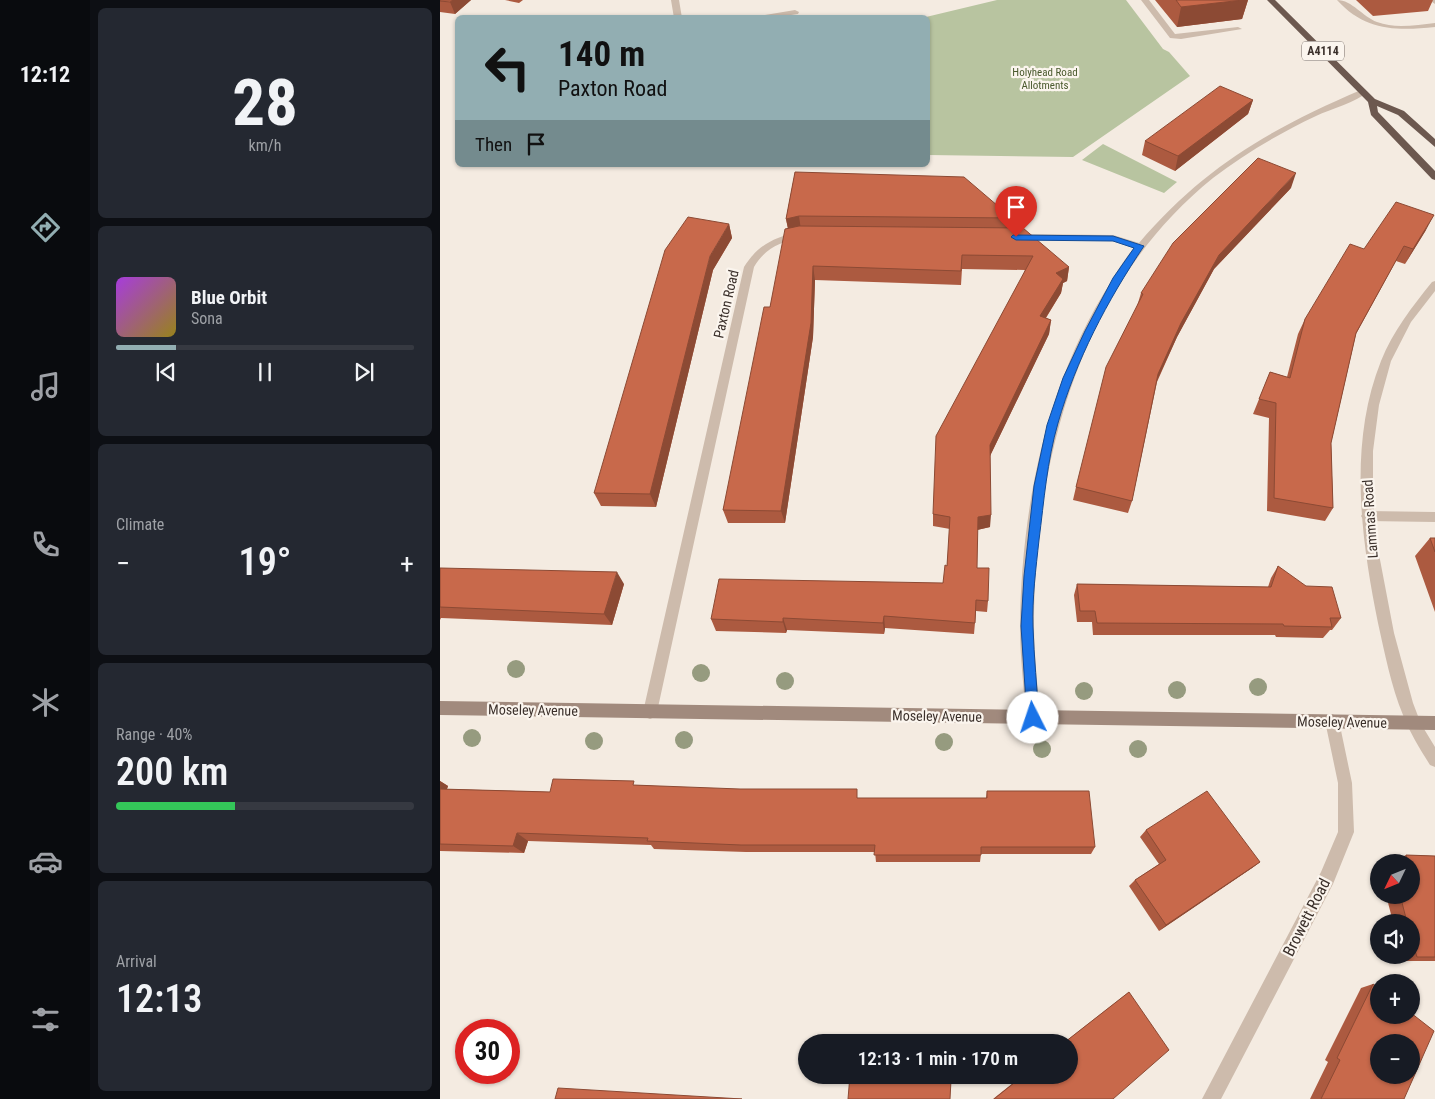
<!DOCTYPE html>
<meta charset="utf-8">
<style>
:root{--surface:#171b24;--page:#242831;--text:#f1f3f6;--muted:#9ea1a6;--line:#363941;--accent:#92aeb2}
body{margin:0;font-family:"Roboto Condensed",sans-serif;background:var(--page);color:var(--text);height:100vh;display:flex;flex-direction:column;font-size:19px;white-space:nowrap}
*{box-sizing:border-box;margin:0}
p{font-size:16px;color:var(--muted)}
.icon{flex:none;width:28px;height:28px;fill:none;stroke:currentColor;stroke-width:2;stroke-linecap:round;stroke-linejoin:round}
.map{position:relative;flex:1;overflow:hidden}
.panel{display:flex;flex-direction:column;gap:8px;padding:8px;background:#0d0f14;width:350px}
.panel>*{flex:none}
.banner{position:absolute;left:15px;top:15px;width:475px;height:152px;border-radius:8px;box-shadow:0 1px 4px #0004;background:#92aeb2;color:#111;overflow:hidden}
.needle{width:32px;rotate:227deg}
.controls{position:absolute;left:930px;top:854px;display:grid;gap:10px}
.controls a{display:grid;place-items:center;width:50px;height:50px;border-radius:50%;background:var(--surface);box-shadow:0 1px 4px #0004;font-size:25px}
.speed{position:absolute;left:15px;top:1019px;display:flex;gap:10px;font-size:25px;font-weight:700;text-align:center}
.speed>*{display:grid;place-content:center;width:65px;height:65px;border-radius:50%;background:var(--surface);box-shadow:0 1px 4px #0004;line-height:1}
.speed .limit{border:8px solid #d22;background:#fff;color:#111}
.pin{position:absolute;display:grid;place-items:center;width:42px;height:42px;color:#fff;margin:-51px -21px;border-radius:50% 50% 50% 0;rotate:-45deg;box-shadow:0 0 5px #0007}
.pin .icon{rotate:45deg}
.me{position:absolute;width:55px;margin:-28px;rotate:356deg;stroke-linejoin:round;filter:drop-shadow(0 0 4px #0008)}
.turn{display:flex;align-items:center;gap:18px;height:105px;padding:0 20px;font-size:22px}
.turn .icon{width:65px;height:65px;stroke-width:2.5}
.turn b{display:block;font-size:35px;line-height:42px}
.then{display:flex;align-items:center;height:48px;padding:0 20px;background:#0003;gap:10px;font-size:19px}
.big{font-size:38px;font-weight:600;line-height:1.1}
.panel .tile{flex:1;display:flex;flex-direction:column;justify-content:center;gap:8px;min-width:0;padding:0 18px;border-radius:8px;background:var(--page)}
.panel .dial{align-items:center;gap:0}
.dial b{font-size:65px;line-height:1}
.song{display:flex;align-items:center;gap:15px}
.cover{width:60px;height:60px;border-radius:8px;background:linear-gradient(135deg,hsl(280 70% 55%),hsl(50 70% 35%))}
.played{height:5px;border-radius:2px;background:linear-gradient(90deg,var(--accent) 20%,var(--line) 20%)}
.keys{display:flex;justify-content:space-around;direction:ltr}
.heat{display:flex;justify-content:space-between;align-items:center;font-size:28px;direction:ltr}
.charge{height:8px;border-radius:4px;background:linear-gradient(90deg,#34c759 40%,var(--line) 0)}
.trip{position:absolute;left:358px;top:1034px;width:280px;height:50px;border-radius:25px;background:var(--surface);box-shadow:0 1px 4px #0004;font-weight:600;line-height:50px;text-align:center}
main{display:flex;flex:1;min-height:0}
.tabs{display:flex;flex-direction:column;width:90px;justify-content:space-around;align-items:center;background:#090b0e;color:var(--muted)}
.tabs .icon{width:35px;height:35px}
.tabs .current{color:var(--accent)}
.tabs b{font-size:22px;color:var(--text)}
.map>svg:first-child{display:block}
</style>
<main>
<nav class="tabs">
<b>12:12</b>
<svg class="icon current" aria-label="directions" viewBox="0 0 24 24"><path d="M12 3l9 9-9 9-9-9zM9 14v-3h6M13 9l2 2-2 2"/></svg>
<svg class="icon" aria-label="music" viewBox="0 0 24 24"><path d="M9 18V5l10-2v13"/><circle cx="6" cy="18" r="3"/><circle cx="16" cy="16" r="3"/></svg>
<svg class="icon" aria-label="phone" viewBox="0 0 24 24"><path d="M5 4h4l2 5-3 2q2 4 5 5l2-3 5 2v4C11 20 4 13 5 4z"/></svg>
<svg class="icon" aria-label="climate" viewBox="0 0 24 24"><path d="M12 3v18M4 7l16 10M4 17L20 7"/></svg>
<svg class="icon" aria-label="car" viewBox="0 0 24 24"><path d="M5 17H2v-5l4-1 3-4h7l3 4 3 1v5h-3M9 17h6M6 11h13"/><circle cx="7" cy="17" r="2"/><circle cx="17" cy="17" r="2"/></svg>
<svg class="icon" aria-label="filters" viewBox="0 0 24 24"><path d="M4 7h16M4 17h16"/><circle cx="9" cy="7" r="2"/><circle cx="15" cy="17" r="2"/></svg>
</nav>
<section class="panel">
<div class="tile dial"><b>28</b><p>km/h</p></div>
<div class="tile">
<div class="song"><i class="cover"></i><div><b>Blue Orbit</b><p>Sona</p></div></div>
<div class="played"></div>
<div class="keys"><svg class="icon" aria-label="previous" viewBox="0 0 24 24"><path d="M18 5L8 12l10 7zM5 5v14"/></svg><svg class="icon" aria-label="pause" viewBox="0 0 24 24"><path d="M8 5v14M16 5v14"/></svg><svg class="icon" aria-label="next" viewBox="0 0 24 24"><path d="M6 5l10 7-10 7zM19 5v14"/></svg></div>
</div>
<div class="tile"><p>Climate</p>
<div class="heat"><a>−</a><b class="big">19°</b><a>+</a></div>
</div>
<div class="tile"><p>Range · 40%</p><b class="big">200 km</b><div class="charge"></div></div>
<div class="tile"><p>Arrival</p><b class="big">12:13</b></div>
</section>
<div class="map">
<svg width="995" height="1099" viewBox="0 0 995 1099">
<rect width="100%" height="100%" fill="#f4ebe1"/>
<path fill="#b8c4a0" d="M557,0h129l37,49 6,3 21,24 -117,81 -145,-2 -2,-138z
M663,144l74,38 -13,11 -82,-33z"/>
<g fill="none" stroke-linecap="round" stroke-linejoin="round">
<path fill="#cdbbac" fill-rule="evenodd" d="M701,0h8l26,34 63,-7 4,2 -61,10 -11,-1z
M897,0c15,0 26,17 40,22 18,7 39,3 58,1v4c-38,4 -70,4 -98,-27z
M989,0h6v4z
M927,511l68,1v10l-68,-1 -4,-2 -2,-3 2,-3z"/>
<path fill="#cdbbac" fill-rule="evenodd" d="M231,0h8l3,18h-8z
M355,10l4,2 -1,2 -28,4h-22z
M921,90l7,2c-12,10 -37,17 -52,24 -36,17 -72,38 -103,62 -133,107 -179,283 -179,447 0,31 4,62 6,93l-2,5 -5,2 -5,-2 -2,-5c-2,-30 -6,-61 -6,-91 1,-118 26,-245 91,-345 7,-12 14,-24 23,-34l-22,-7 -94,-1 -5,-3 5,-3 95,1 26,8c65,-76 131,-114 222,-153z
M358,232l3,1v4c-20,5 -36,11 -47,30l-97,445 -2,5 -5,2 -5,-2 -2,-5 101,-445c14,-22 29,-29 54,-35z
M995,281v10l-24,31 -20,39 -12,44 -6,46v46l4,47 17,89 19,70 8,21 14,23v20l-5,-2c-10,-16 -20,-32 -27,-50 -12,-29 -18,-61 -25,-92 -17,-84 -30,-179 3,-262 12,-30 31,-54 51,-79z
M892,714l5,2 2,5 13,62 2,49 -21,52 -112,215h-19l119,-227 17,-40v-49l-13,-62 2,-5z"/>
<path fill="#a18a7d" fill-rule="evenodd" d="M0,701l995,15v14l-995,-15z"/>
<path fill="#6c584f" fill-rule="evenodd" d="M827,0h8l100,99 29,12 31,28v8l-37,-32 -21,-9 1,6 57,59v9l-3,-1 -61,-64 -3,-13z"/>
</g>
<g fill="#969b7f">
<circle cx="76" cy="669" r="9"/>
<circle cx="261" cy="673" r="9"/>
<circle cx="345" cy="681" r="9"/>
<circle cx="818" cy="687" r="9"/>
<circle cx="737" cy="690" r="9"/>
<circle cx="644" cy="691" r="9"/>
<circle cx="32" cy="738" r="9"/>
<circle cx="244" cy="740" r="9"/>
<circle cx="154" cy="741" r="9"/>
<circle cx="504" cy="742" r="9"/>
<circle cx="602" cy="749" r="9"/>
<circle cx="698" cy="749" r="9"/>
</g>
<path fill="#ac5a40" d="M0,0h31l-16,14 -15,-2z
M65,0h18l-4,3z
M715,0h93l-6,19 -65,8z
M916,0h77l-5,11 -55,5z
M813,100l-5,14 -73,57 -33,-16 3,-14z
M355,172l217,46 -1,10 58,39 -2,14 -4,2 -2,10 -15,25 5,2 -2,14 -59,122v71l-13,3v38l11,33 -1,11 -11,-1 -2,23 -89,-6 -1,6 -97,-4 -1,3 -70,-2 -5,-12 232,-36 4,-17 3,-37 -17,-3v-12l92,-244 -63,-1 -1,16 -146,-5 -2,57 -28,186h-57l-5,-13 65,-281 -2,-10z
M851,188l-77,81 -37,68 -20,45 -25,119 -4,12 -55,-13 3,-13 62,-184 3,-10z
M289,224l3,14 -19,32 -57,237 -55,-1 -7,-13z
M986,230l-21,34 -9,-3 -40,73 -25,109 2,65 -8,13 -58,-10 2,-93 -16,-4 17,-42 17,5 11,-43 7,-15 59,-70z
M990,538h5v74l-20,-56z
M838,566l63,52 -9,12h-2l-7,8 -47,-1 -1,-2h-182l-1,-13h-15l-3,-27 3,-11 191,3 3,-9z
M0,568l184,16 -12,41 -171,-7 -1,2z
M0,781l8,5 -1,3 103,3 88,-7 221,13h127l1,-7 108,56 -4,7h-110l-1,8h-104l-1,-10h-129l-92,-3 -3,-4 -123,-4 -4,12 -84,-2z
M706,830l114,32 -8,6 -93,63 -30,-45 6,-6 24,-16 -19,-27z
M966,855l29,1v105h-32l-2,-6h10v-33h-18l-7,-27h25v-33h-18z
M933,984l31,115h-94l18,-37 -3,-2 36,-72z
M689,992l-16,107h-120l30,-24h46v-33h-4z"/>
<path fill="#8c4a34" d="M13,0h18l-16,14 -5,-12z
M803,0h5l-6,19 -65,8 4,-20z
M813,100l-5,14 -73,57 3,-15z
M856,173l-5,15 -77,81 -37,68 -23,50 4,-13 23,-51 38,-68z
M994,215l-8,15 -21,34 8,-15z
M359,216l2,14 -12,3 -3,-14z
M289,224l3,14 -19,32 -57,237 -6,-13 60,-238z
M373,266l2,14 -2,57 -28,186 -4,-12z
M629,267l-2,14 -4,2 -2,10 -23,37 2,-14 16,-43z
M611,320l-2,14 -60,124 1,-13z
M551,515l-1,12 -13,3 1,-13z
M177,572l7,12 -12,41 -8,-11z
M444,616l1,12 -1,6 -1,-11z
M343,618l4,12 -1,3 -3,-11z
M0,781l8,5 -4,11 -4,-3z
M77,833l11,8 -4,12 -11,-7z
M820,862l-8,6 -93,63 7,-6z"/>
<path fill="#c8694b" stroke="#8c4a34" fill-rule="evenodd" d="M0,0h13l-3,2 -10,-1z
M736,0h67l-62,7z
M780,86l33,14 -75,56 -33,-15z
M818,158l38,15 -77,82 -38,68 -23,51 -26,127 -56,-14 30,-120 37,-73 -2,-1 32,-50z
M355,172l169,5 48,41 -213,-2 -13,3z
M956,202l38,13 -21,34 -9,-3 -48,87 -25,110 2,65 -59,-10 2,-95 -17,-4 11,-27 20,6 15,-59 45,-75 14,5z
M248,217l41,7 -19,32 -60,238 -56,-1 71,-243z
M359,226l224,2 46,39 -13,6 7,6 -23,37 11,4 -61,125 1,70 -13,2 -1,51h12l-1,33 -12,-1 -1,23 -91,-7 -1,7 -100,-5v4l-72,-3 8,-40 224,4 2,-18 2,1 3,-49 -17,-3 3,-78 97,-180 -71,-1 -1,16 -148,-5 -2,57 -30,188 -58,-1 41,-203h6l15,-78z
M990,538h5v14z
M838,566l28,20 26,1 9,31h-11l2,9 -48,-1 -1,-2 -186,-1 -2,-12h-15l-3,-27 194,3z
M0,568l177,4 -13,42 -164,-7z
M113,779l81,2 -1,4 107,4h117v9h130v-7h102l6,56h-114v8h-107l1,-10h-134l-94,-4 1,-3 -131,-5 -4,13 -73,-2v-55l110,3z
M767,791l53,71 -94,63 -31,-45 31,-20 -20,-30z
M966,855l29,1v101h-18l-6,-20v-15h-4l-7,-27h11v-33h-3z
M933,984l6,4v27h32v-2l23,18 -30,68h-83l19,-39 -3,-2zM939,1042h32v33h-32z
M689,992l40,58 -56,49h-119l30,-24h45v-33h-4z
M410,1075h50l51,5 -1,19h-102z
M118,1088l184,11h-187z"/>
<path fill="#1a73e8" stroke="#114b97" d="M573,235l100,1 31,10c-37,55 -68,114 -86,177 -11,38 -14,78 -19,117 -3,28 -7,58 -6,87 1,30 4,61 6,91l-1,4 -5,2 -5,-2 -1,-4 -6,-92 3,-50 10,-90 13,-61 16,-47 22,-47 28,-53 21,-30 -21,-7 -97,-1 -5,-3z"/>
<g text-anchor="middle" stroke-width="4.5" stroke-linejoin="round" paint-order="stroke">
<g font-size="11" fill="#4a5a2e" stroke="#fbf5ee">
<text x="605" y="76">Holyhead Road<tspan x="605" dy="13">Allotments</tspan></text>
</g>
<rect fill="#fbf5ee" stroke="#756b66" stroke-width="1" x="862" y="41.5" width="42" height="19" rx="4"/>
<g font-size="12" font-weight="bold" fill="#3b302b">
<text x="883" y="55">A4114</text>
</g>
<g font-size="14" fill="#3b302b" stroke="#fbf5ee">
<text transform="translate(286 304) rotate(-77)" y="5">Paxton Road</text>
<text transform="translate(930 519) rotate(-94)" y="5">Lammas Road</text>
<text transform="translate(93 710) rotate(1)" y="5">Moseley Avenue</text>
<text transform="translate(497 716) rotate(1)" y="5">Moseley Avenue</text>
<text transform="translate(902 722) rotate(1)" y="5">Moseley Avenue</text>
</g>
<g font-size="16" fill="#3b302b" stroke="#fbf5ee">
<text transform="translate(866 917) rotate(-63)" y="6">Browett Road</text>
</g>
</g>
</svg>
<div class="controls">
<a><svg class="needle" viewBox="-14 -14 28 28"><path d="M0-13l5 13h-10z" fill="#e53935"/><path d="M0 13l5-13h-10z" fill="#9ea1a6"/></svg></a>
<a><svg class="icon" aria-label="sound" viewBox="0 0 24 24"><path d="M4 9h4l5-4v14l-5-4H4zM17 9q2 3 0 6"/></svg></a>
<a>+</a>
<a>−</a>
</div>
<div class="speed"><div class="limit">30</div></div>
<div class="pin" style="left:576px;top:237px;background:#d93025"><svg class="icon" aria-label="arrive" viewBox="0 0 24 24"><path d="M6 21V4h12l-3 4 3 4H6"/></svg></div>
<svg class="me" style="left:593px;top:718px" viewBox="-20 -20 40 40"><circle r="19" fill="#fff"/><path d="M0-13L10 11 0 6-10 11z" fill="#1a73e8"/></svg>
<div class="trip">12:13 · 1 min · 170 m</div>
<div class="banner">
<div class="turn"><svg class="icon" aria-label="left" viewBox="0 0 24 24"><path d="M17 20v-9H6M10 6l-5 5 5 5"/></svg><div><b>140 m</b>Paxton Road</div></div>
<div class="then">Then<svg class="icon" aria-label="arrive" viewBox="0 0 24 24"><path d="M6 21V4h12l-3 4 3 4H6"/></svg></div>
</div>
</div>
</main>
